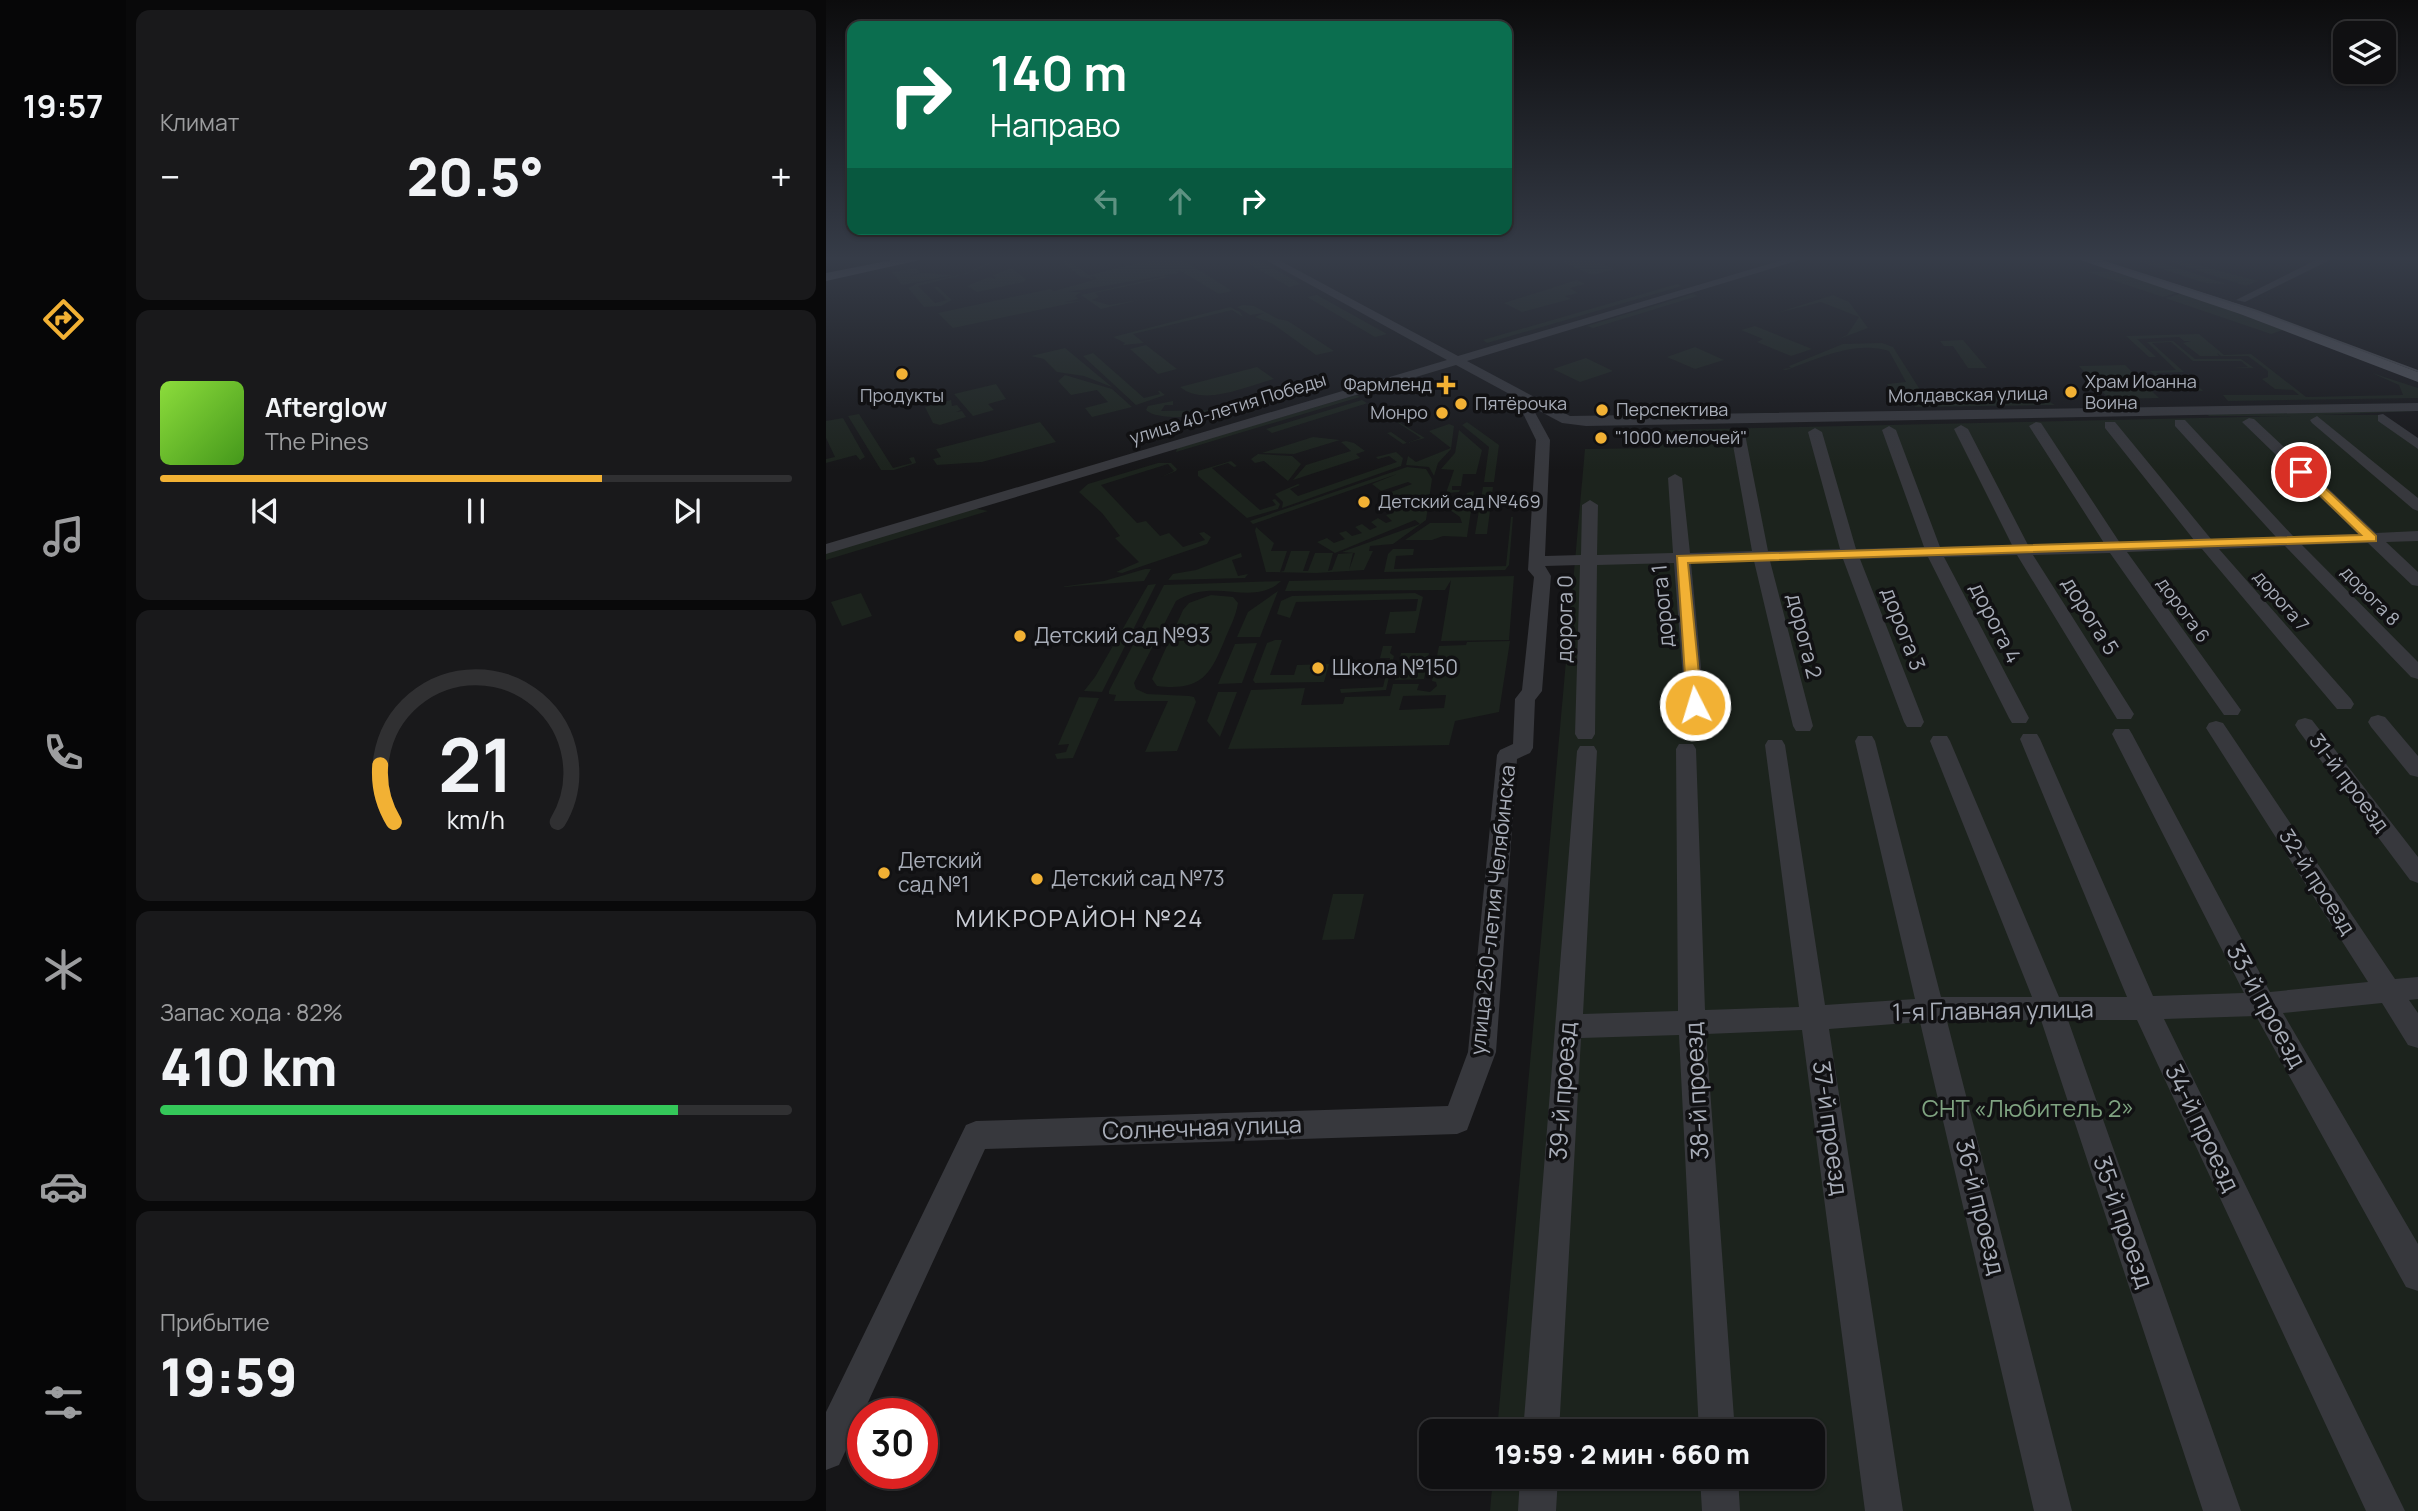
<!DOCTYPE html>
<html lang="ru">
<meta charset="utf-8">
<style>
:root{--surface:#101012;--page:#19191b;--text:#f1f3f6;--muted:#9c9d9f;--line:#303032;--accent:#f2b134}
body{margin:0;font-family:Manrope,sans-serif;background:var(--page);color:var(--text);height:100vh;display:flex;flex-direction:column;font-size:26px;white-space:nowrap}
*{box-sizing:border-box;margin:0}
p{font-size:23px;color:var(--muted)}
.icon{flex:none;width:38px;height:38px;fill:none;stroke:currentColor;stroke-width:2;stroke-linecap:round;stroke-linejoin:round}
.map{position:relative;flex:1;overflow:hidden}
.sheet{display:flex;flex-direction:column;gap:10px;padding:10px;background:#09090a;width:700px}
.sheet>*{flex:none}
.hud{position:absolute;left:21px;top:21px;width:665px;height:214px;border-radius:14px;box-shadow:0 2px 5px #0004,0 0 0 2px var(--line);background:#0b6e4f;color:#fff;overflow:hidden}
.tools{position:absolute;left:1507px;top:21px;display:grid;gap:14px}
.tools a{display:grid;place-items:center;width:63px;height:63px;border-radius:14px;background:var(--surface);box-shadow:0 2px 5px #0004,0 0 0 2px var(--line);font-size:35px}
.speed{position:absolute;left:21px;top:1398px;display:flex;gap:14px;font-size:35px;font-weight:700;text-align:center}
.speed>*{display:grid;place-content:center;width:91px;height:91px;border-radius:50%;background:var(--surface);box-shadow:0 2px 5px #0004,0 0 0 2px var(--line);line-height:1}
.speed .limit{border:10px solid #d22;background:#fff;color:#111}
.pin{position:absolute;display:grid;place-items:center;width:60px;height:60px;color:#fff;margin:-30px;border:4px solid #fff;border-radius:50%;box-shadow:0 2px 7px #0007}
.me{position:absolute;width:77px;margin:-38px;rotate:355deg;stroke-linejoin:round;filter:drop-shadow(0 0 5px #0008)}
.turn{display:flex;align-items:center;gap:24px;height:147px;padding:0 28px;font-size:32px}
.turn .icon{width:91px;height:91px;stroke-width:2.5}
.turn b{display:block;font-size:49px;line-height:60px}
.lanes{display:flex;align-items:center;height:66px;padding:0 28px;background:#0003;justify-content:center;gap:35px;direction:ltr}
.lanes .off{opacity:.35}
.big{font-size:52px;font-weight:800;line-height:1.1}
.sheet .widget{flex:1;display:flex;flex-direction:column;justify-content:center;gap:10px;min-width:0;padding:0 24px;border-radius:14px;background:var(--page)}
.sheet .dial{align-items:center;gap:0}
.dial svg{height:182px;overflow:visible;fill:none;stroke:var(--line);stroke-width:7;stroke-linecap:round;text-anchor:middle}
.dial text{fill:var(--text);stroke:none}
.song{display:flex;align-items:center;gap:21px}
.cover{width:84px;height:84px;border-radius:10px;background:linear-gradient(135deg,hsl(90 70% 55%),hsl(100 70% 35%))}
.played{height:7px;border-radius:4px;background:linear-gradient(90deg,var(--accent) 70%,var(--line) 70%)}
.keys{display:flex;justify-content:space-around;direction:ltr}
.heat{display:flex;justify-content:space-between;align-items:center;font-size:38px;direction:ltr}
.charge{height:10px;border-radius:5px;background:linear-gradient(90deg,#34c759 82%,var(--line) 0)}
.trip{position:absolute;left:593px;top:1419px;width:406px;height:70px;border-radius:14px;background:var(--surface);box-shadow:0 2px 5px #0004,0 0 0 2px var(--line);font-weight:800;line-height:70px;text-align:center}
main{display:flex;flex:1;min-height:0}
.dock{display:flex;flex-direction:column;width:126px;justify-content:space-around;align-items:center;background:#060607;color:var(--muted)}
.dock .icon{width:49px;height:49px}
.dock .current{color:var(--accent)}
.dock b{font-size:32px;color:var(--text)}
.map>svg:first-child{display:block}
</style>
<main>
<nav class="dock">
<b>19:57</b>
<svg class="icon current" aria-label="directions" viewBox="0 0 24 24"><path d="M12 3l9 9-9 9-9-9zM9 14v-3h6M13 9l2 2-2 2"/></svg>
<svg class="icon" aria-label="music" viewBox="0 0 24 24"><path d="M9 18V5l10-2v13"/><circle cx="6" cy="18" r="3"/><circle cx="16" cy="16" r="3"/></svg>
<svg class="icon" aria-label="phone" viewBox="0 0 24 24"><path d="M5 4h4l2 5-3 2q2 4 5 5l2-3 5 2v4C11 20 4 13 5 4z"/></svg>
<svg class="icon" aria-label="climate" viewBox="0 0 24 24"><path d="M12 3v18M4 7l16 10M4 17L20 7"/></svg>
<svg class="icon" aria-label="car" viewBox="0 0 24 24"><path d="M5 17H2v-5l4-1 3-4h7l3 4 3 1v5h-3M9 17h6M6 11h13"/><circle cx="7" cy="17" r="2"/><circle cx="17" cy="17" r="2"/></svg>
<svg class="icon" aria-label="filters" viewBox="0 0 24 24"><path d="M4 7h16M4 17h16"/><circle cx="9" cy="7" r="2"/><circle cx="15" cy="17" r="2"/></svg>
</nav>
<section class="sheet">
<div class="widget"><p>Климат</p>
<div class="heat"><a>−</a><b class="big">20.5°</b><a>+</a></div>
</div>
<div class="widget">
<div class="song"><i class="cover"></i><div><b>Afterglow</b><p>The Pines</p></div></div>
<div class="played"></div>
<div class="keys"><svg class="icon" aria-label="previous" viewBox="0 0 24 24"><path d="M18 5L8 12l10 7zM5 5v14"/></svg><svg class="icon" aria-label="pause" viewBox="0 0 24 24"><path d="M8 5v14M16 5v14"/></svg><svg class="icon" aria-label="next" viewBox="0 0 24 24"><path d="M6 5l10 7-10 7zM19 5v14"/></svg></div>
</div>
<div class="widget dial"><svg viewBox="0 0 100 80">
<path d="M14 69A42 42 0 1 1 86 69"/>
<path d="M14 69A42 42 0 0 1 8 44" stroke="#f2b134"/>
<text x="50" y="56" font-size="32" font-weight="700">21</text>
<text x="50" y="72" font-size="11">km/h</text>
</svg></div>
<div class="widget"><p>Запас хода · 82%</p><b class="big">410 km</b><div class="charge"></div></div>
<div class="widget"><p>Прибытие</p><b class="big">19:59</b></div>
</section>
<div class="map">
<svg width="1592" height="1511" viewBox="0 0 1592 1511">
<rect width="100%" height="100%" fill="#161618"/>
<path fill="#1c231d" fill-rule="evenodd" d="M239,258h16l-12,3 20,14c20,-4 78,-22 92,-15 16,8 34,20 51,31l-13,3 -40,-24 -2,1 2,2 -110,19h12l-6,4 4,3 -15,3 17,-1 -128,27 -15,-15 112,-24 4,2 43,-12 -4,-3 -3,1 4,2 -13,-2 -19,-15z
M413,258h16l46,26 -12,3z
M748,258h15l26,11 -22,6 -32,-13z
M1302,258l32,4 66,22 -21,-1z
M1333,258h13l86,23 -12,5z
M162,263h5l-27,11 -48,12 17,17 12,-3 -13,-13h4l14,13 -11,6 -17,1 -16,-19 10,-5 46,-9z
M90,268l4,4 -13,5 14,-4 33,2 -52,10 -10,-13z
M185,268l15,11 -2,3 -47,10 -10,-6 22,-9 6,2 1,-2 -4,-1z
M1285,271l69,21 -17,5 -76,-25z
M340,276l3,1 -74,16 4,4 -7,3 17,5 30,-5 -38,9 -20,-14z
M751,280l8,4 -15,4 8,5 -13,3 6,3 -49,13 -18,-9z
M851,284l5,2 -195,57 -4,-3z
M1357,293l100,37 -12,4 -106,-36z
M867,294l5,2 -105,32 -6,-2z
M491,295l70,39 -12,3 -68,-40z
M1007,295l16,7 19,26 -32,12 11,-5 12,-18 -38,-15 -48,12z
M417,305l11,1 24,13 10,2 46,30 -18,4 -43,-31 -18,-7 9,-4 -14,2 -13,-8z
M404,307l10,5 3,5 -11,-7 -99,24 11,9 -21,2 2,-2 -12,-6z
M929,326l57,23 -21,7 -34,-14 6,-3 -22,-9z
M1373,334l25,21 27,-1 55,43 97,-2 -4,-10 -27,-12 46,15v10l-190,3 -5,-6h76l-6,-5 -18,-1 -13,-10 6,-2v-6l-20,-15h-27l-4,-3 2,3h-19l-17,-13 8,-2h-7l-5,-4 -42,2 19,18h-7l-23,-21z
M1137,340l24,28h-19l-15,-22h-9l-4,-5z
M1347,341l22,18h46l13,9 -24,-1h18l-7,-6h-48l-22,-19 -19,1 32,29 -28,1 15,14h28l4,4 -32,-1 -21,-19 26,-1 -29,-28z
M1056,343l11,4 31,49 112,-2 19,11 -140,2 -8,-12 -15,-1 -5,-10 19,-2 -17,-31c-34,-11 -72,8 -103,19l-4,-1 9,-1 -2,-2 54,-22z
M320,345l31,24 -19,5 -28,-25z
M869,347l29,13 -29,9 -28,-12z
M239,348l47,39 -28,-11 -27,-4 -13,-13 -13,-3z
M267,353l51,45 16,-4 -2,-3h2l5,4 -29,10 -53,-49z
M760,358l27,13 -33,11 -27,-13z
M1299,365l34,33 -50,1 -30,-33z
M431,367l17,12c-27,7 -70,28 -94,8z
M239,375l47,14 20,18 -40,10 -7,-9 23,-6 -11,-12 -26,5 -13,-14z
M170,384l10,15 -18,5 6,6 -21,6 -19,-22z
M530,395l4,2 -184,55 1,-4z
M125,400l1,6 5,-1 4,5 -5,2 6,-1 4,6 -26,8 -7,-2 -8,-16z
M536,400l63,38 -22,6 -16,-11 4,-1 16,11 14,-5 -53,-35 -96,30 -6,-4z
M347,401v4h-8l-4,6 54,-1 -2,5c-17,1 -55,6 -67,-5l2,-4z
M1542,410l50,1 -99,4h63l36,27v1069h-928l3,-34h320v-45l-316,-1 88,-982 75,-1 -1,-14h9v-4l624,-14h-83l-4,-3 39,1z
M33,414l34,54 19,-5 -3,-5 5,-1 2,6 -22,7h-13l-33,-54z
M17,418l22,39 -5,3 -4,-5 -30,8v-4l9,-2 -9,-19v-17z
M214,422l16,20 -74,20 -45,3 -4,-6 8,-2 -5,-8z
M641,422l32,23 -5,37h-10l5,-35 -27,-22z
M623,424l5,2 -3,23 -13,14 -4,13 -5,-9 -23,-2 2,-9 8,6 35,-14 -22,-17z
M633,430l23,20 -6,24h-13l-2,12h-9v4h8l-1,2 -12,1v-3l7,-20 -13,-1 14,-16z
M487,437l27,3 -46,14 -32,-1z
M520,441l8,2 11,8 -9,3 4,4 -67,22 13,-15 45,-14 -10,-9z
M570,452l7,6 -2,8 -119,42 1,-6 -8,-8 23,-10 2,1 -10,4 8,7 99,-34 -8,-6 -11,3 -2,-2z
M432,454l34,2 9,8 -13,17 -24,-20 -9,2 -4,-4z
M405,461l6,5 -3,1 -6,-4 -16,5 48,42 16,-5 -4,-5 3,-1 5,5 -2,5 -31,9 -49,-42v-5z
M332,463h13l6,6 -1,2 -15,6 13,-6 -6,-7 -67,21 36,38 9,-2 14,15 9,-3 14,14 22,-7 -6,-7 5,-1 7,5 -4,7 -85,29 -6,-1 23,-10 -24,-24 5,-2 -18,-23 -23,-21 9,-8z
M581,467l19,2 6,10 -6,41 -33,24 -23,2 -1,5h4l-9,19 -48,3 -50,-1 -11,-41 1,-4 18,16 -3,8h16l-7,21 4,-1 7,-20h19l-7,20h5l7,-18h18l-5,18 4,-1 6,-16 15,-1 -4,17 6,-17 -13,-1 78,-28 -5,-4 -80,33 -18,-11 10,-4 7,5 11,-4 -6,-6 7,-2 6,5 10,-3 -7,-6 7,-3 8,6 7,-3 -6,-5 7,-4 8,5 6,-2 -6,-6 4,-1 -4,-3 10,-4 3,-6 -13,-7 26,-10 -4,-2 -27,9 -9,-7 25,-10 -144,50 -3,-3z
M657,487h10l-6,47h-12z
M648,491l-7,46 -24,-1 -11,4h-27l25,-17h32l-2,-6 -10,-7 11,-2 6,-15z
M147,508l15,3 -162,49v-7z
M685,517h2l-4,48 -4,5 -121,2 4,-18 5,-5h21l-1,6 -17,1 -2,13 112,-3z
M415,553l1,4 -10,3 6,16 10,-2 -3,4 -77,2 5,-6 23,-4z
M319,569h6l-7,12 -84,6 44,-6z
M688,576l-5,64 -68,1 10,-61 -6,10 -160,1 4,-10z
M455,581c-28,27 -66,-5 -105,20l-42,82 2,6 11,5 42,2 5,1 2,5 -19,49 -32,1 23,-51h-54l2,-6 -7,-1v-3l55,-106z
M330,584l-54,108 -18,-1 11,-14 53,-92z
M452,591l-18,46h-23l11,-25z
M35,593l11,23 -30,10 -11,-24z
M589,593l8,4 -8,36 -30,1 5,-22 26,-1 2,-12 -122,3 -6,16 -13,-4 4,-13 11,-5z
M385,595l22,2 5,6c-2,13 -8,24 -13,36 -15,37 -24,52 -68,47l-5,-7 31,-69 6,-7z
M449,640h7l-12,35h24l3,-10 32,-1 -5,18 -69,1 -2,-3 14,-37z
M684,641l-11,71 -44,9 -6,24 -221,4 23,-59 54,-2 -4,17 42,-1 2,-7 45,-1 3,-12h26l-2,6 13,2 7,-6 -1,-4 -4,-1 7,-35 27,-1 1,-3zM620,695l-2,13 -45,2 4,-14z
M431,643l-15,40 -24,1 17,-40z
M557,646h9l-2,7 4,3 -8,34 -45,3 -1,-4 43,-2 7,-29h-10z
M575,653h28l-5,26 -29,1z
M392,692h19l-17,45 -13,-16z
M253,697l20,1 -26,60 -16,1 -2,-5 11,-2 3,-8 -11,1z
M507,894h31l-10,45 -32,1z"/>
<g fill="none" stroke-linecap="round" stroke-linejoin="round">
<path fill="#37383d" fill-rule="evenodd" d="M436,258h13l183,98 331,-98h17l-339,103 103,55 848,-13v8l-832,15 -24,-3 -30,-16 18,33 -5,116 36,-1 1,-50 8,-5 8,5 -1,50 76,-2 -5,-75 7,-4 7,4 8,75 62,-2 -21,-117 7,-4 7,4 23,117 72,-2 -32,-117 7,-4 7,4 34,117 68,-2 -42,-117 7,-4 7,4 44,117 72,-2 -58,-116 7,-4 7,4 60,116 76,-2 -75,-117 7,-4 5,1 79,120 74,-3 -89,-112v-6h10l96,117 65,-2 -101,-111v-6h10l108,116 65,-2 -116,-112 7,-4 5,1 122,114 42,-2v10l-32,1 32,30v14l-6,-1 -44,-42 -66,2 116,117v17l-7,-2 -126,-131 -66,3 132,150 3,5 -3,5h-14l-135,-160 -75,3 114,158 -3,5h-14l-114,-162 -77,2 101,159 -3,5h-14l-100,-164 -73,2 85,161 -3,5h-14l-3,-5 -81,-161 -68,2 64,163 -3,5h-14l-3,-5 -61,-163 -73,2 43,165 -3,5h-14l-3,-5 -39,-165 -63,2 16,167 -3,5h-14l-3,-5 -13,-167 -77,2 -2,169 -3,5h-14l-3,-5 5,-169 -35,1 6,10 -9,115 -7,9 -2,48 -3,5 -13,6 -21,293 -29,78 -10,4 -472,15 -146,316 -13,5v-58l140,-287 10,-4 472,-15 20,-54 29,-297 3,-5 13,-6 2,-45 7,-9 12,-113 -6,-7 8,-130 -21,-43 -59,-32 -630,189v-10l621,-184z
M1494,258h14l-89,44 -9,-2z
M1557,414l35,24v11l-40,-28v-6z
M1491,416l101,82v13l-5,-2 -101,-86 -2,-3z
M1552,715l7,2 33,39v21l-8,-2 -39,-48 -3,-5 3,-5z
M1479,718l7,2 106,137v26l-8,-3 -112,-150 -3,-5 3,-5z
M1390,721l7,2 172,256 23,-2v22l-9,1 9,13v35l-10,-3 -26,-42 -99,10 135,231v47l-12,-4 -150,-271 -92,3 241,492h-39l-229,-491h-69l173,491h-38l-162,-491 -94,1 125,490h-38l-114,-489 -91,7 74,482h-38l-63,-481 -96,4 29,398h-36l-20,-397 -98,3 -22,394h-36l54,-681 3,-5h14l3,5 -14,263 95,-3 -2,-262 3,-5h14l3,5 9,261 94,-3 -34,-262 3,-5h14l3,5 40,260 90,-6 -60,-258 3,-5h14l3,5 66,256h91l-102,-256 3,-5h14l3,5 109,256h68l-107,-258 3,-5h14l3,5 113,257 91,-3 -132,-259 3,-5h14l3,5 138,258 98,-10 -162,-254 3,-5z
M694,1477h38l-2,34h-38z
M874,1477h38l2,34h-38z"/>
<path fill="#53555c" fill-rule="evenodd" d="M76,258h27l-103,23v-8z
M1248,258h20l156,50 168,64v10l-178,-68z"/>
<path stroke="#4a4c52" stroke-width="2" d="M1266,258l165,53 161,60"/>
</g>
<linearGradient id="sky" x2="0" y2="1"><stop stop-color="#0c0c0d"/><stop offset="0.55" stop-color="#363c48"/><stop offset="1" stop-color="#363c48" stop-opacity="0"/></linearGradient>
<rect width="1592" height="470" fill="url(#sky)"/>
<path fill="#f2b134" stroke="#9d7322" stroke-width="2" d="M1472,469h7l71,67v5l-688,22 14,142 -7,5 -8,-5 -10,-149 684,-21 -63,-61z"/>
<g fill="#f2b134" stroke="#111113" stroke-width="2.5">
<circle cx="76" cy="374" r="7"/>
<path d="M616.5 374.5h7v7h7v7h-7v7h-7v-7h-7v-7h7z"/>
<circle cx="1245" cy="392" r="7"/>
<circle cx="635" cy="404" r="7"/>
<circle cx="776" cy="410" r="7"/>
<circle cx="616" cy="413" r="7"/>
<circle cx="775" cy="438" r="7"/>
<circle cx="538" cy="502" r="7"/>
<circle cx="194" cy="636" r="7"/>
<circle cx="492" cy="668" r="7"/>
<circle cx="58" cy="873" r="7"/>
<circle cx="211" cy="879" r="7"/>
</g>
<g text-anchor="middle" stroke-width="7" stroke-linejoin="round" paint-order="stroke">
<g font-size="18" fill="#a8adb8" stroke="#111113" text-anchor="start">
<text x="1259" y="388">Храм Иоанна<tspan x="1259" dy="21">Воина</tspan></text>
<text x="606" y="391" text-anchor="end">Фармленд</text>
<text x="76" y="402" text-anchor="middle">Продукты</text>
<text x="649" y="410">Пятёрочка</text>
<text x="790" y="416">Перспектива</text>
<text x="602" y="419" text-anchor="end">Монро</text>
<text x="789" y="444">"1000 мелочей"</text>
<text x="552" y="508">Детский сад №469</text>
</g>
<g font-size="18" fill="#a8adb8" stroke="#111113">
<text transform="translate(1142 395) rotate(-1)" y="6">Молдавская улица</text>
<text transform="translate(402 409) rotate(-17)" y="6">улица 40-летия Победы</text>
<text transform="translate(1544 596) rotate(46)" y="6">дорога 8</text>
<text transform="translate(1455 601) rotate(49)" y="6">дорога 7</text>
<text transform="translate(1357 610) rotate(54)" y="6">дорога 6</text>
</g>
<g font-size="21" fill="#a8adb8" stroke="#111113">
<text transform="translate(837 606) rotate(-95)" y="7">дорога 1</text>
<text transform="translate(1264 616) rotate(58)" y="7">дорога 5</text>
<text transform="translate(739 619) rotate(-89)" y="7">дорога 0</text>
<text transform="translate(1169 623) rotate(63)" y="7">дорога 4</text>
<text transform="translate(1077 629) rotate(69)" y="7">дорога 3</text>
<text transform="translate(978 636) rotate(76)" y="7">дорога 2</text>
<text transform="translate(1523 783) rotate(53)" y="7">31-й проезд</text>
<text transform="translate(1491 882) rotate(57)" y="7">32-й проезд</text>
<text transform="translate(667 910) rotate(-84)" y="7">улица 250-летия Челябинска</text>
</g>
<g font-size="21" fill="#a8adb8" stroke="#111113" text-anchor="start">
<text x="208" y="643">Детский сад №93</text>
<text x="506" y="675">Школа №150</text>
<text x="72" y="868">Детский<tspan x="72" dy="24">сад №1</tspan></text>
<text x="225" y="886">Детский сад №73</text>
</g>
<g font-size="24" letter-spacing="2" fill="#c9ccd4" stroke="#111113">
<text x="254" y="927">МИКРОРАЙОН №24</text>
</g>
<g font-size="24" fill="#a8adb8" stroke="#111113">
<text transform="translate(1440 1006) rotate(61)" y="8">33-й проезд</text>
<text transform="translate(1167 1011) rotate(-1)" y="8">1-я Главная улица</text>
<text transform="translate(737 1091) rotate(-86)" y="8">39-й проезд</text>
<text transform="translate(871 1091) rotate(-93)" y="8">38-й проезд</text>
<text transform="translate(376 1128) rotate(-2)" y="8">Солнечная улица</text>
<text transform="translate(1004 1128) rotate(82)" y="8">37-й проезд</text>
<text transform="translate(1376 1128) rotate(64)" y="8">34-й проезд</text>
<text transform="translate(1154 1207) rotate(76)" y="8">36-й проезд</text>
<text transform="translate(1297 1222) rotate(71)" y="8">35-й проезд</text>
</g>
<g font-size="24" fill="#7fa381" stroke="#111113">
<text x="1202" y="1117">СНТ «Любитель 2»</text>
</g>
</g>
</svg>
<div class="tools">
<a><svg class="icon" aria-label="layers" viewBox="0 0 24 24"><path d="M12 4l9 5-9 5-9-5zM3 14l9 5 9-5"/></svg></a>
</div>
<div class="speed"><div class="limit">30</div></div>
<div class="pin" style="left:1475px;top:472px;background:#d93025"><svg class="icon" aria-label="arrive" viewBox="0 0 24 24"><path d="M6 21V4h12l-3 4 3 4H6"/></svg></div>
<svg class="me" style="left:869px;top:705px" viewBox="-20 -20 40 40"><circle r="17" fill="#f2b134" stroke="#fff" stroke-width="3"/><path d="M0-11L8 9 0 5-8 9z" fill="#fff"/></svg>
<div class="trip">19:59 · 2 мин · 660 m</div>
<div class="hud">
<div class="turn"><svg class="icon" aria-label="right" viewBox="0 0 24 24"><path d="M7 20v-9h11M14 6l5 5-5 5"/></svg><div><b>140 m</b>Направо</div></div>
<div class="lanes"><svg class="icon off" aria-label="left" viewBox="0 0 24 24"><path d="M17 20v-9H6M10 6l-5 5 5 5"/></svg><svg class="icon off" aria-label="ahead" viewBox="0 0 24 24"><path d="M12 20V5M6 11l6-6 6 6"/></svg><svg class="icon" aria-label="right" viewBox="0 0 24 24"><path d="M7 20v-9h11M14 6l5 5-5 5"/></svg></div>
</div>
</div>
</main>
